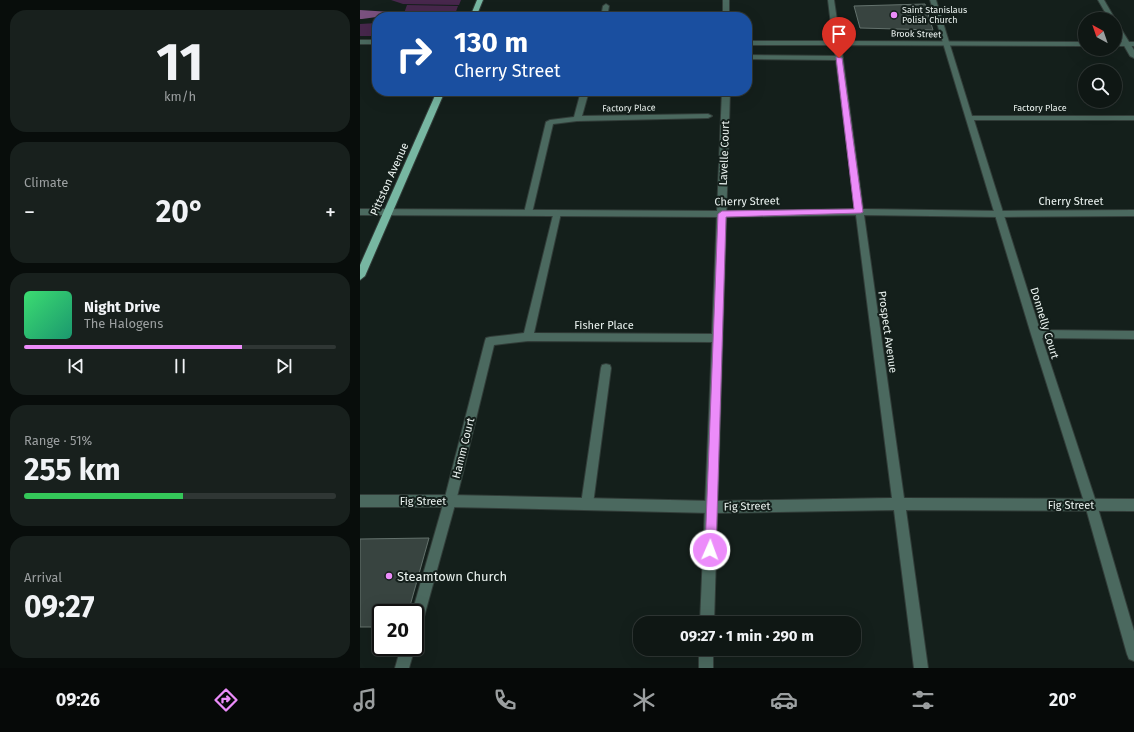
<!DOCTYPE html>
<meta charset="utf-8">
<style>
:root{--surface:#0f1714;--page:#18201d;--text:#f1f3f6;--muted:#9b9fa0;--line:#2f3634;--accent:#ec8cfa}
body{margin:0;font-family:"Fira Sans",sans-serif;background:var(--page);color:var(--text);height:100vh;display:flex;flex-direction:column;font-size:15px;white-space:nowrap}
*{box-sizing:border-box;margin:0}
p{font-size:13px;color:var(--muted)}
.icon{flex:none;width:22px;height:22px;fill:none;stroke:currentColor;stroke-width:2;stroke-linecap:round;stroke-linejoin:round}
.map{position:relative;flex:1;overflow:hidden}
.details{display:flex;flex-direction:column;gap:10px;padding:10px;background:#080d0b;width:360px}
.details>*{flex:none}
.top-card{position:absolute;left:12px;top:12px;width:380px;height:84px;border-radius:16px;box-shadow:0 4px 16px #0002,0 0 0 1px var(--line);background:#1a4fa0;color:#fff;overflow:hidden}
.needle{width:26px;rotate:320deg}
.tools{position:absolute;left:718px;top:12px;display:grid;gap:8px}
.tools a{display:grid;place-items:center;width:44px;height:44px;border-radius:50%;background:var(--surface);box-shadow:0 4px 16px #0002,0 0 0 1px var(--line);font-size:20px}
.speed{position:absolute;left:12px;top:604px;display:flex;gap:8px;font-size:20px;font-weight:700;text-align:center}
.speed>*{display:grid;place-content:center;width:52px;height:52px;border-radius:50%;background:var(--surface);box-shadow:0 4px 16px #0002,0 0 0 1px var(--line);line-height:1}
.speed .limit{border:2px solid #111;border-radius:6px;background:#fff;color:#111}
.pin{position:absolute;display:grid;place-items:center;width:34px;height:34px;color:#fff;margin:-41px -17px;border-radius:50% 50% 50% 0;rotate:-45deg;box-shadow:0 0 4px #0007}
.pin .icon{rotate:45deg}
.me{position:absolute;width:44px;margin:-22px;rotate:2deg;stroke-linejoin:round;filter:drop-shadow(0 0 3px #0008)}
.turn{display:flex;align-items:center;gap:14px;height:84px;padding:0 16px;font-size:18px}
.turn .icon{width:52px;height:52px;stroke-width:2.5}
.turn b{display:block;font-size:28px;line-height:34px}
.big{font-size:30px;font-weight:700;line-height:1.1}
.details .widget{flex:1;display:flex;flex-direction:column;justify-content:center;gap:6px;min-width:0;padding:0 14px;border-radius:16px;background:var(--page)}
.details .dial{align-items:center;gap:0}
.dial b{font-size:52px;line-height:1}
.song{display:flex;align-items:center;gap:12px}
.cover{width:48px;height:48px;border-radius:6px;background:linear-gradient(135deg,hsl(140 70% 55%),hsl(160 70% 35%))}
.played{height:4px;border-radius:2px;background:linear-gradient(90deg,var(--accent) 70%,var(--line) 70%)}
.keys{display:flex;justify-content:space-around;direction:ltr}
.heat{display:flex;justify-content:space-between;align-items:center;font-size:22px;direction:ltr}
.charge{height:6px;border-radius:3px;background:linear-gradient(90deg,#34c759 51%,var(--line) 0)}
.trip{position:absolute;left:273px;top:616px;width:228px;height:40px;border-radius:16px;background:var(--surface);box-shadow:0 4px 16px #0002,0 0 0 1px var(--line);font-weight:700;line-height:40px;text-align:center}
.tab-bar{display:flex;height:64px;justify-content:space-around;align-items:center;background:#060908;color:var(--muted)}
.tab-bar .icon{width:28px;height:28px}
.tab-bar .selected{color:var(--accent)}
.tab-bar b{font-size:18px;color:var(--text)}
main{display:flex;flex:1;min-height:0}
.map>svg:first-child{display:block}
</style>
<main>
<section class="details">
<div class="widget dial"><b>11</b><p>km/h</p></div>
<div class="widget"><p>Climate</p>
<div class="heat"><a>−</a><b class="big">20°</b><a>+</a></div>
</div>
<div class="widget">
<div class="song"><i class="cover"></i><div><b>Night Drive</b><p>The Halogens</p></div></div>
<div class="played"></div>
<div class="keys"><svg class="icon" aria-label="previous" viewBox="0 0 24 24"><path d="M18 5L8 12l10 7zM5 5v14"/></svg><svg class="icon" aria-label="pause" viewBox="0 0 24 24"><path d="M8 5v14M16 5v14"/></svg><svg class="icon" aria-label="next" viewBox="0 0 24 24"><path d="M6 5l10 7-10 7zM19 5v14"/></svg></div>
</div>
<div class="widget"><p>Range · 51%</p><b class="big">255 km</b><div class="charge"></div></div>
<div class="widget"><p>Arrival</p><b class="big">09:27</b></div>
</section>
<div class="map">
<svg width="774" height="668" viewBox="0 0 774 668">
<rect width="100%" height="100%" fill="#141f1b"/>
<path fill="#47274c" d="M31,0h70l-2,5 -56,-1z
M47,5l51,1 -4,11h-54l3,-1z
M17,23v13h-17v-12z"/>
<path fill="#7a517f" d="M0,10l46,3 -44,6h-2z"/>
<path fill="#384440" stroke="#64726d" d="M565,4l8,26 -73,-2 -6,-22z
M69,538l-21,75h-27v14h-21v-88z"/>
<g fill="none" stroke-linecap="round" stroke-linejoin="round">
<g stroke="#323d39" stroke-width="2">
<path id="service" d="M363,0h6v17h-6z
M570,0h6l36,116h162v4h-160l66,210 94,1v8l-92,-1 55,167 37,126v30l-5,-2 -2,-5 -42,-149 -54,-171z
M738,0h6l11,19h-6z
M246,4l3,2 -2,11h-6l2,-11z
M755,22l3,2 16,26v8l-4,-2 -15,-26z
M387,55l92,1 4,2 -4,2 -92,-1z
M221,91h8l-7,25 126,-2 4,2 -4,2 -131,3 -24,3 -21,89 -1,2h-6l-1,-2 22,-91 4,-2 24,-3z
M362,91h8l-16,532h-14l12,-281 -184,-1 -34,4 -38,156 -34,123 -2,5 -5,2v-18h-3l32,-112 41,-160 1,-3 4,-1 34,-4 30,-122h6l1,2 -27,120 178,1z
M246,364l4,1 1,3 -18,136 -2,4 -4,2 -4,-2 -2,-4 20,-136 1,-3z
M41,647h14l-6,21h-14z
M339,649h14v19h-14z"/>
</g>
<g stroke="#323d39" stroke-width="2">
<path id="minor" d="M468,0h6l6,41 245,1v4l-244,-1 22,164 136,2 135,-1v6l-135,1 -135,-2 40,283 230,1v12l-228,-1 22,158h-14l-20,-158 -182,3 -262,-6h-90v-12h90l262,6 180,-3 -36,-283 -134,2 -362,-2v-6l362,2 133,-2 -21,-164h-87v-4h86z
M0,40h17v4h-17z
M755,42h19v4h-19z"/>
</g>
<g stroke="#323d39" stroke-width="2">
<path id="primary" d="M117,0h6l-7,17h-6z
M77,91h8l-80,185 -5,4v-15z"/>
</g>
<use href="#service" fill="#4b695f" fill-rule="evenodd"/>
<use href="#minor" fill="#4b695f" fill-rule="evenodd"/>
<use href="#primary" fill="#77b7a2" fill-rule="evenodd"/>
</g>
<path fill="#ec8cfa" stroke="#995ba2" d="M476,57l6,1 21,154 -2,1 -135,4 -10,333 -2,4 -4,2 -4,-2 -1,-4 13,-336 4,-3 132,-2z"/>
<g fill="#ec8cfa" stroke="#141f1b" stroke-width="1.5">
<circle cx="534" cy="15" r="4"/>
<circle cx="29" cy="576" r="4"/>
</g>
<g text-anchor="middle" stroke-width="4" stroke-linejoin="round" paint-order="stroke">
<g font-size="9" fill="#ebf3f0" stroke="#141f1b" text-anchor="start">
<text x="542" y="13">Saint Stanislaus<tspan x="542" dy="10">Polish Church</tspan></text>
</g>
<g font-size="9" fill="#ebf3f0" stroke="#141f1b">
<text transform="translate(556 34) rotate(1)" y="3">Brook Street</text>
<text transform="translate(269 108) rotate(-1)" y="3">Factory Place</text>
<text x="680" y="111">Factory Place</text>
</g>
<g font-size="11" fill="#ebf3f0" stroke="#141f1b">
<text transform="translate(364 153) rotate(-88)" y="4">Lavelle Court</text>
<text transform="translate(29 179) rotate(-66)" y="4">Pittston Avenue</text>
<text transform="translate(387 201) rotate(-1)" y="4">Cherry Street</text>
<text x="711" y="205">Cherry Street</text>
<text transform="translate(685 323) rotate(73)" y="4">Donnelly Court</text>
<text x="244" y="329">Fisher Place</text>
<text transform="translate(528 332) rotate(82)" y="4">Prospect Avenue</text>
<text transform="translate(103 448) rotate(-76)" y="4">Hamm Court</text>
<text x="63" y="505">Fig Street</text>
<text x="711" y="509">Fig Street</text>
<text transform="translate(387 506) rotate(-1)" y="4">Fig Street</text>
</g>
<g font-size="13" fill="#ebf3f0" stroke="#141f1b" text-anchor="start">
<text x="37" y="581">Steamtown Church</text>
</g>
</g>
</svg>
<div class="tools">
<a><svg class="needle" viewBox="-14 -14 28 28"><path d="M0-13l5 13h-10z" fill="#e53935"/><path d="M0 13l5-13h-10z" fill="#9b9fa0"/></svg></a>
<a><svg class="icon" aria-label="search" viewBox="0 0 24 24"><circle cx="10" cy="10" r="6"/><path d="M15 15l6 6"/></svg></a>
</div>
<div class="speed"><div class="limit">20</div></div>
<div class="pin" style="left:479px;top:58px;background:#d93025"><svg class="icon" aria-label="arrive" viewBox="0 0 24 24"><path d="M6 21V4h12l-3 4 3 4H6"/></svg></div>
<svg class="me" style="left:350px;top:550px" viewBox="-20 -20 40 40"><circle r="17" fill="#ec8cfa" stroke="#fff" stroke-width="3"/><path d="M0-11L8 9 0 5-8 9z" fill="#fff"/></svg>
<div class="trip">09:27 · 1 min · 290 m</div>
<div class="top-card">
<div class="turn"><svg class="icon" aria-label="right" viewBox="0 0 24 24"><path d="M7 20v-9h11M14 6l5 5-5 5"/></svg><div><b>130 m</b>Cherry Street</div></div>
</div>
</div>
</main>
<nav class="tab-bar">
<b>09:26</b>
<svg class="icon selected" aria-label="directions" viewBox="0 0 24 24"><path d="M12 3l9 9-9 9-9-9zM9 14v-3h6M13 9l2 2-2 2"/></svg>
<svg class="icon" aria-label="music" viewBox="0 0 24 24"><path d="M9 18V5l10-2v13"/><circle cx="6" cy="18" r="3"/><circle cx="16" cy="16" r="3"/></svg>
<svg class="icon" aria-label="phone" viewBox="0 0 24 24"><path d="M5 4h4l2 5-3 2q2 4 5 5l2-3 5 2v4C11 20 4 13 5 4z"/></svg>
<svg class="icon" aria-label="climate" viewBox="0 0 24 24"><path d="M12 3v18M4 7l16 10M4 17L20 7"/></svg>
<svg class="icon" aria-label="car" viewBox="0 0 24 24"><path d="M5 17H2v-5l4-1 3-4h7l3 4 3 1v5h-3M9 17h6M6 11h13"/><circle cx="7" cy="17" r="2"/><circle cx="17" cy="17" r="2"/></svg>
<svg class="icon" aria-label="filters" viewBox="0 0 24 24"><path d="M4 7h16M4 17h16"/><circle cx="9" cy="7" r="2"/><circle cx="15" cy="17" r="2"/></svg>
<b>20°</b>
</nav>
